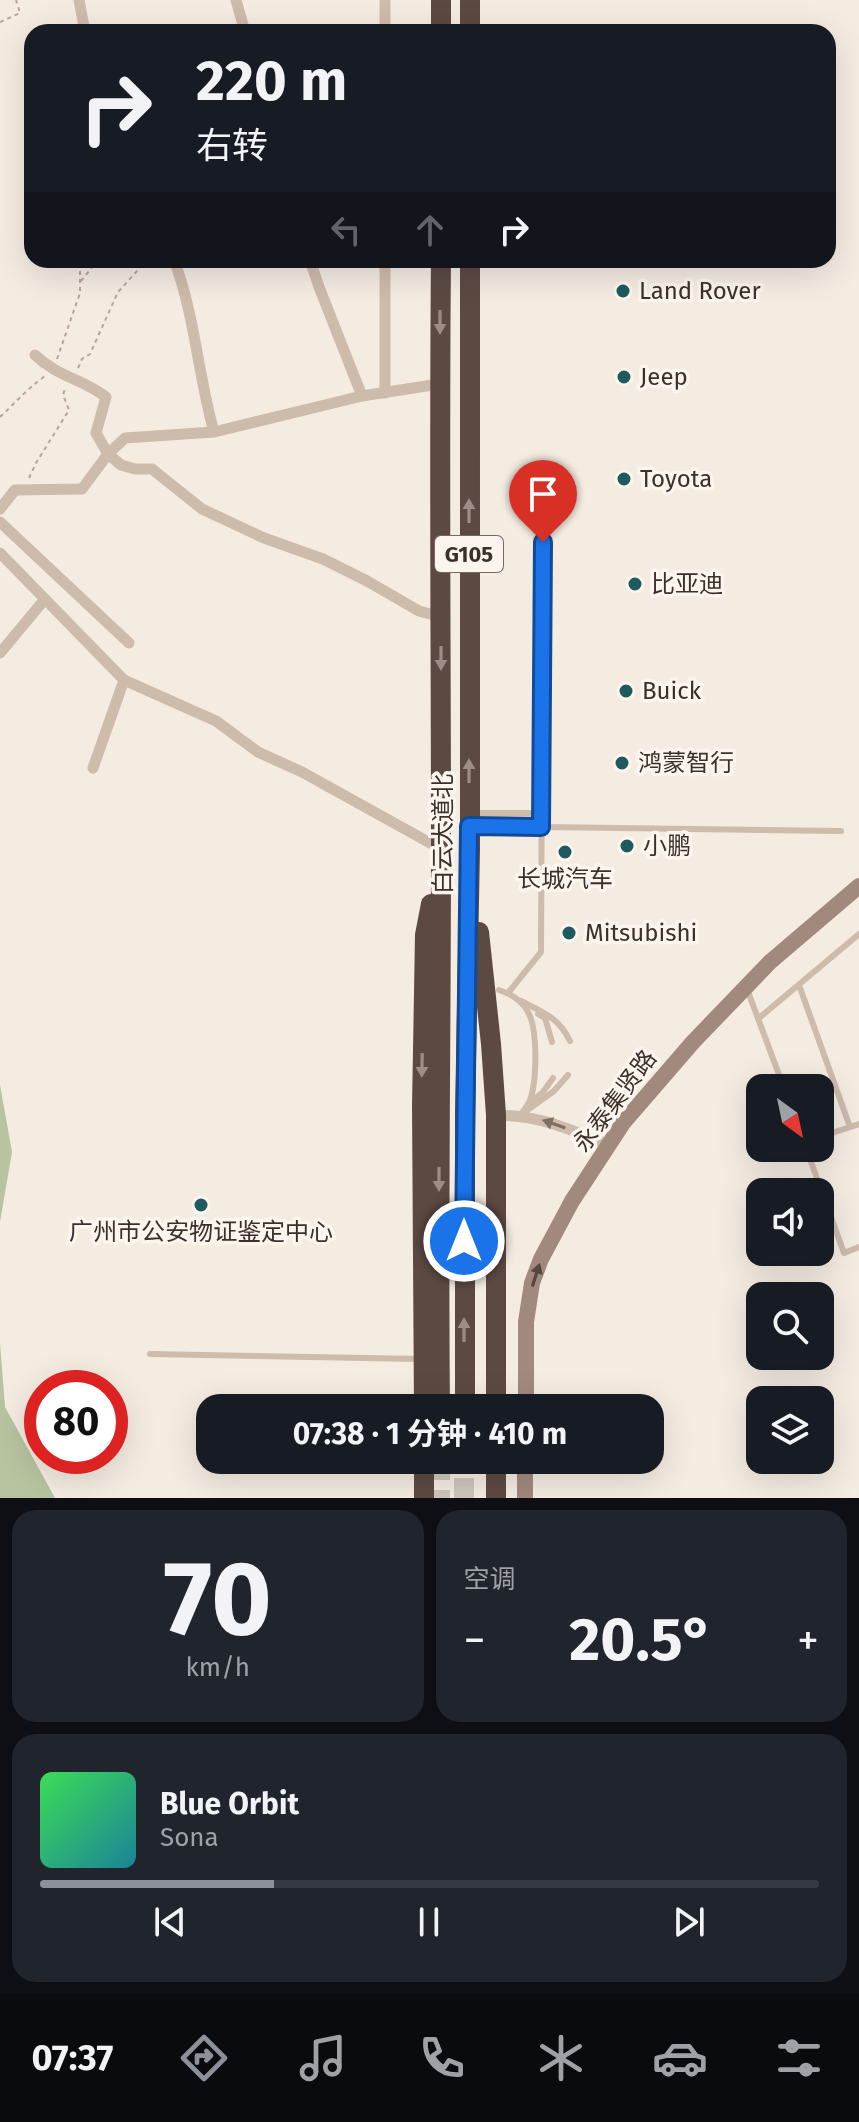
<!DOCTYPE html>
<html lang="zh">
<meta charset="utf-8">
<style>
:root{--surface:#171b24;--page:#20242c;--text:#f1f3f6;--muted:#9ea1a6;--line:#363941;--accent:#8c9099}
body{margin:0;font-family:"Fira Sans","Noto Sans SC",sans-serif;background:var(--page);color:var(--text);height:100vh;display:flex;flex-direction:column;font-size:30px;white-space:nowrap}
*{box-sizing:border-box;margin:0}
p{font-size:26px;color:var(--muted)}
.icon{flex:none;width:44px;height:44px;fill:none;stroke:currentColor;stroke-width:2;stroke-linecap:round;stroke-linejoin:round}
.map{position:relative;height:1498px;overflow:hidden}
.sheet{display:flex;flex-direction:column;gap:12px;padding:12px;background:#0d0f14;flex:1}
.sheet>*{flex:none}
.top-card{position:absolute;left:24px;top:24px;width:812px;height:244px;border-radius:24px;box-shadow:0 8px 32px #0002;background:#171b24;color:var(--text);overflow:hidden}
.needle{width:52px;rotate:147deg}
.fabs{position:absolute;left:746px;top:1074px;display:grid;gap:16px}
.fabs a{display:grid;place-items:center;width:88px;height:88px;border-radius:16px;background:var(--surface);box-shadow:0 8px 32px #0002;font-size:40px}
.speed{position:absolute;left:24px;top:1370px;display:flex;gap:16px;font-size:40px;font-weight:700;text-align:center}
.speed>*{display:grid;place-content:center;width:104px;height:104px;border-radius:50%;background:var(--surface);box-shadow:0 8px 32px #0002;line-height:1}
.speed .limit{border:12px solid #d22;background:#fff;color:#111}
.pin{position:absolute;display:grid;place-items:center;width:68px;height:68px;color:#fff;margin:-82px -34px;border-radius:50% 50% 50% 0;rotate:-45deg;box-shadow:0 0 8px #0007}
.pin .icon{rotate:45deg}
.me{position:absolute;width:88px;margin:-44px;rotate:0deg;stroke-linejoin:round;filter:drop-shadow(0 0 6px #0008)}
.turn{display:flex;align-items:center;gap:28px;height:168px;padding:0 40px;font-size:36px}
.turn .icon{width:104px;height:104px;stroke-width:2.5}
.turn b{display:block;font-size:56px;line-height:68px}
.lanes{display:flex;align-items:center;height:76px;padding:0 40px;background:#0003;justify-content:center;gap:40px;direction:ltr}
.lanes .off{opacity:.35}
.big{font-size:60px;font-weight:700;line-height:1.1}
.sheet .widget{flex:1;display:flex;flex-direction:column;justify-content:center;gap:12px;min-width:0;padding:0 28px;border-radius:24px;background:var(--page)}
.sheet .dial{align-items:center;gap:0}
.dial b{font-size:104px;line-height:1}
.song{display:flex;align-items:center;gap:24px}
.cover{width:96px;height:96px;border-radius:12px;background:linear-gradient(135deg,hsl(130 70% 55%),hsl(190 70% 35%))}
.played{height:8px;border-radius:4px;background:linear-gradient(90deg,var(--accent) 30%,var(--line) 30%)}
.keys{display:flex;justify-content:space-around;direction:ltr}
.heat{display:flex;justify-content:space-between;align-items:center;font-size:44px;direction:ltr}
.sheet .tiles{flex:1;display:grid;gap:12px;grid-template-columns:1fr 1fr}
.widget:last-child{grid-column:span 2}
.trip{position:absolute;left:196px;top:1394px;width:468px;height:80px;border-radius:24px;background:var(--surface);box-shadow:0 8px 32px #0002;font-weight:700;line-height:80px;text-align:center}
.tabs{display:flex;height:128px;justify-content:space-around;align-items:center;background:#090b0e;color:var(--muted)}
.tabs .icon{width:56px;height:56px}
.tabs .on{color:var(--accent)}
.tabs b{font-size:36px;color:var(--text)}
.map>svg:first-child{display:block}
</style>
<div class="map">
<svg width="859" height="1498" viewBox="0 0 859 1498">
<rect width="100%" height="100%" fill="#f4ebe1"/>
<path fill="#b8c4a0" d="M0,1085l12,67 -12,70z
M0,1343l5,64 50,91h-55z"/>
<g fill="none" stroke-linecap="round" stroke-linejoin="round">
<path stroke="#cfc6bd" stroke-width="20" stroke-dasharray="20 10" stroke-linecap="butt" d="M440,1460v38
M464,1498v-38"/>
<path stroke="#b9a596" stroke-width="2" stroke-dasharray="4 4" stroke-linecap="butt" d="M0,22l20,-9 -4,-13
M81,281l17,-21
M57,359l23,-66v-33
M78,368l4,-9 8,-5 28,-62 29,-32
M0,417c15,-14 28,-29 45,-41
M29,478l7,-15 33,-53 -6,-15 2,-6"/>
<path stroke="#cdbbac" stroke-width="6" d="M473,813h68
M472,826l369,5
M799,985l51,142
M747,989l37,99
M499,990c12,4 23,10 29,22 10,17 9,69 2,88 -2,6 -6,10 -10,15
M508,993l33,-41 2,-410
M521,1001c23,12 37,16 49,40
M538,1014l7,4 7,24
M759,1018l100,-84
M529,1103l14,-11 10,-14
M526,1111l28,-20 14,-16
M820,1137l39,-13
M806,1148l38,105 15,-6
M763,1153l19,-5
M150,1354l270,5"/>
<path stroke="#cdbbac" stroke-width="11" d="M79,0l6,32
M236,0l9,32
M385,32v-32
M174,260c21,55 24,116 40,172
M310,260l9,27 43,109
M385,260v133
M35,355c23,22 48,24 71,42l-10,36 12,21 13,11 14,4h17l50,40 62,29 59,21 44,22 52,30 22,6
M0,509l15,-19 67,-1 26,-35 17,-16 89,-6 148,-36 77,-12
M0,522l129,121
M0,553l124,127 92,41 42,31 44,20 139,77
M0,653l45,-54
M93,768l31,-88
M496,1115c45,1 71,13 112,30"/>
<path stroke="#a18a7d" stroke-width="16" d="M526,1408v-86l6,-39 9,-24 31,-58 51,-78 70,-81 77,-80 89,-76
M525,1498v-38"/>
<path stroke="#5c4a42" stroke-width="20" d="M441,0v32
M470,0v32
M479,932l12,112 5,71v293
M424,1408l-2,-301 3,-172 6,-31
M440,1408c-2,-187 1,-375 1,-562 0,-195 -2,-391 0,-586
M465,1408v-295l5,-264v-589
M424,1460v38
M496,1498v-38"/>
</g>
<defs><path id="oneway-solid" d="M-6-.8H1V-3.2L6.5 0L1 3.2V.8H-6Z" transform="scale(2)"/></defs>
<g fill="#9c8e87">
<use href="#oneway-solid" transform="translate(440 322) rotate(90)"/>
<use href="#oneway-solid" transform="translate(469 511) rotate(-90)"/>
<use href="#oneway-solid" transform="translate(441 658) rotate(90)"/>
<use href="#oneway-solid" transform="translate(469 771) rotate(-90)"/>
<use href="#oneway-solid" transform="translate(422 1065) rotate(91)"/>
<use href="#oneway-solid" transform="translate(439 1179) rotate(90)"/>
<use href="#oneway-solid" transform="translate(464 1330) rotate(-90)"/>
</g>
<use fill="#7d6f65" href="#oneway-solid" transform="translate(554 1124) rotate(-161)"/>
<use fill="#544640" href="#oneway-solid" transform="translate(536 1275) rotate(-72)"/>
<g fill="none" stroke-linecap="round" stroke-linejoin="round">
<g stroke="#114b97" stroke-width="20">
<path id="route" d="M464,1241l5,-415 72,1 2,-285"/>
</g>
<use href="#route" stroke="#1a73e8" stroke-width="14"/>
</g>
<g fill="#1f5a5e" stroke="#fbf5ee" stroke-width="3">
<circle cx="623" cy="291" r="8"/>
<circle cx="624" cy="377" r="8"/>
<circle cx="624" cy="479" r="8"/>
<circle cx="635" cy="584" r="8"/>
<circle cx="626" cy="691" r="8"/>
<circle cx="622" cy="763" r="8"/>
<circle cx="627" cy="846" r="8"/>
<circle cx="565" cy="852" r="8"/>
<circle cx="569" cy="933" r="8"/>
<circle cx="201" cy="1205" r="8"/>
</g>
<g text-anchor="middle" stroke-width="7" stroke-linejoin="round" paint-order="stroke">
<rect fill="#fbf5ee" stroke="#756b66" stroke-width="2" x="435" y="536" width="68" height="36" rx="6"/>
<g font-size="22" font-weight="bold" fill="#3b302b">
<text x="469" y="562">G105</text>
</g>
<g font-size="24" fill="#3b302b" stroke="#fbf5ee" text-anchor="start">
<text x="639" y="299">Land Rover</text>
<text x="640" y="385">Jeep</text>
<text x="640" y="487">Toyota</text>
<text x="651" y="592">比亚迪</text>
<text x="642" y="699">Buick</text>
<text x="638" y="771">鸿蒙智行</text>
<text x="643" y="854">小鹏</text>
<text x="565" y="887" text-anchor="middle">长城汽车</text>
<text x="585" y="941">Mitsubishi</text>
<text x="201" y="1240" text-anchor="middle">广州市公安物证鉴定中心</text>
</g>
<g font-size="24" fill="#3b302b" stroke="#fbf5ee">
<text transform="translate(443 834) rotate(-90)" y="8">白云大道北</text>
<text transform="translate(615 1101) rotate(-53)" y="8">永泰集贤路</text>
</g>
</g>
</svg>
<div class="fabs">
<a><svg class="needle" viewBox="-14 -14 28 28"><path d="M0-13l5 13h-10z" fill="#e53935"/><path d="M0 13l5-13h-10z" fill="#9ea1a6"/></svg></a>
<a><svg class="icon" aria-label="sound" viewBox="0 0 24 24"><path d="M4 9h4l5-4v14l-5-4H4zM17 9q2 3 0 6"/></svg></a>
<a><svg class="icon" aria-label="search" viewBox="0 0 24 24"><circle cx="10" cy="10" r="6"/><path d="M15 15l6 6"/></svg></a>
<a><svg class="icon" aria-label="layers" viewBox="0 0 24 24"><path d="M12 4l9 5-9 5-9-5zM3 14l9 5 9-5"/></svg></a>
</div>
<div class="speed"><div class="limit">80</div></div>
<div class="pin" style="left:543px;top:542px;background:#d93025"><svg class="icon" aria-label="arrive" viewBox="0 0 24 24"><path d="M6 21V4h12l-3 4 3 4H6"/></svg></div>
<svg class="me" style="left:464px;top:1241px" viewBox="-20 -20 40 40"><circle r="17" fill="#1a73e8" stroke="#fff" stroke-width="3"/><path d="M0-11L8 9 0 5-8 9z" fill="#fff"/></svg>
<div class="trip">07:38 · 1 分钟 · 410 m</div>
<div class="top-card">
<div class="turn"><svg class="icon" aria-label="right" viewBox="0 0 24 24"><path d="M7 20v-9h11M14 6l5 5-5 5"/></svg><div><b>220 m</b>右转</div></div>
<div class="lanes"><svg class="icon off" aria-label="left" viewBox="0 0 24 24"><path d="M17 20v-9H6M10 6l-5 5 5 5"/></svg><svg class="icon off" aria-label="ahead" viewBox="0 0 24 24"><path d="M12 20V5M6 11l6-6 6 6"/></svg><svg class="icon" aria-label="right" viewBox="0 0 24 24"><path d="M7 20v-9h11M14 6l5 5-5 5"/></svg></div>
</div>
</div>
<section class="sheet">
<div class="tiles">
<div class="widget dial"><b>70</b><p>km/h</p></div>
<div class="widget"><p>空调</p>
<div class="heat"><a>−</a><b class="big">20.5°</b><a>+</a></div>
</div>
<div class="widget">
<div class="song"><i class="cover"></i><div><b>Blue Orbit</b><p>Sona</p></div></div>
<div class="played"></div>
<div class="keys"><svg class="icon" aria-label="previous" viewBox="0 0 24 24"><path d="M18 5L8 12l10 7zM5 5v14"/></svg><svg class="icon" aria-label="pause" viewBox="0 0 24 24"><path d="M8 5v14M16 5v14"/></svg><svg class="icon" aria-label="next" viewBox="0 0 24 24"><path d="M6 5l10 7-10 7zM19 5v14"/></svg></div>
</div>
</div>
</section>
<nav class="tabs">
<b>07:37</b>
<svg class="icon on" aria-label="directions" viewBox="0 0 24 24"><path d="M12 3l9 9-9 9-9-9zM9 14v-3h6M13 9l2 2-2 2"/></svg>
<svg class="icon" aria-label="music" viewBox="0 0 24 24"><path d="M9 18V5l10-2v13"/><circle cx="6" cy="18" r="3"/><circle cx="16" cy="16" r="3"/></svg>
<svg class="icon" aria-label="phone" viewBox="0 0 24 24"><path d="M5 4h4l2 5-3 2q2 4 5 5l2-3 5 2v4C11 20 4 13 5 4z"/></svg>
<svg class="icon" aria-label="climate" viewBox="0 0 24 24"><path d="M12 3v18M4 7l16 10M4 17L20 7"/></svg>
<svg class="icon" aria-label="car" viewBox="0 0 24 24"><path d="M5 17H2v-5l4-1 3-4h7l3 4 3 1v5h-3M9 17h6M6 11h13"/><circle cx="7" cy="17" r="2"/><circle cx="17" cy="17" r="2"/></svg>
<svg class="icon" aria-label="filters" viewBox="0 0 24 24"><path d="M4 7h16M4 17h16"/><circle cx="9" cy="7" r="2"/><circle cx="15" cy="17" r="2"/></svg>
</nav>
